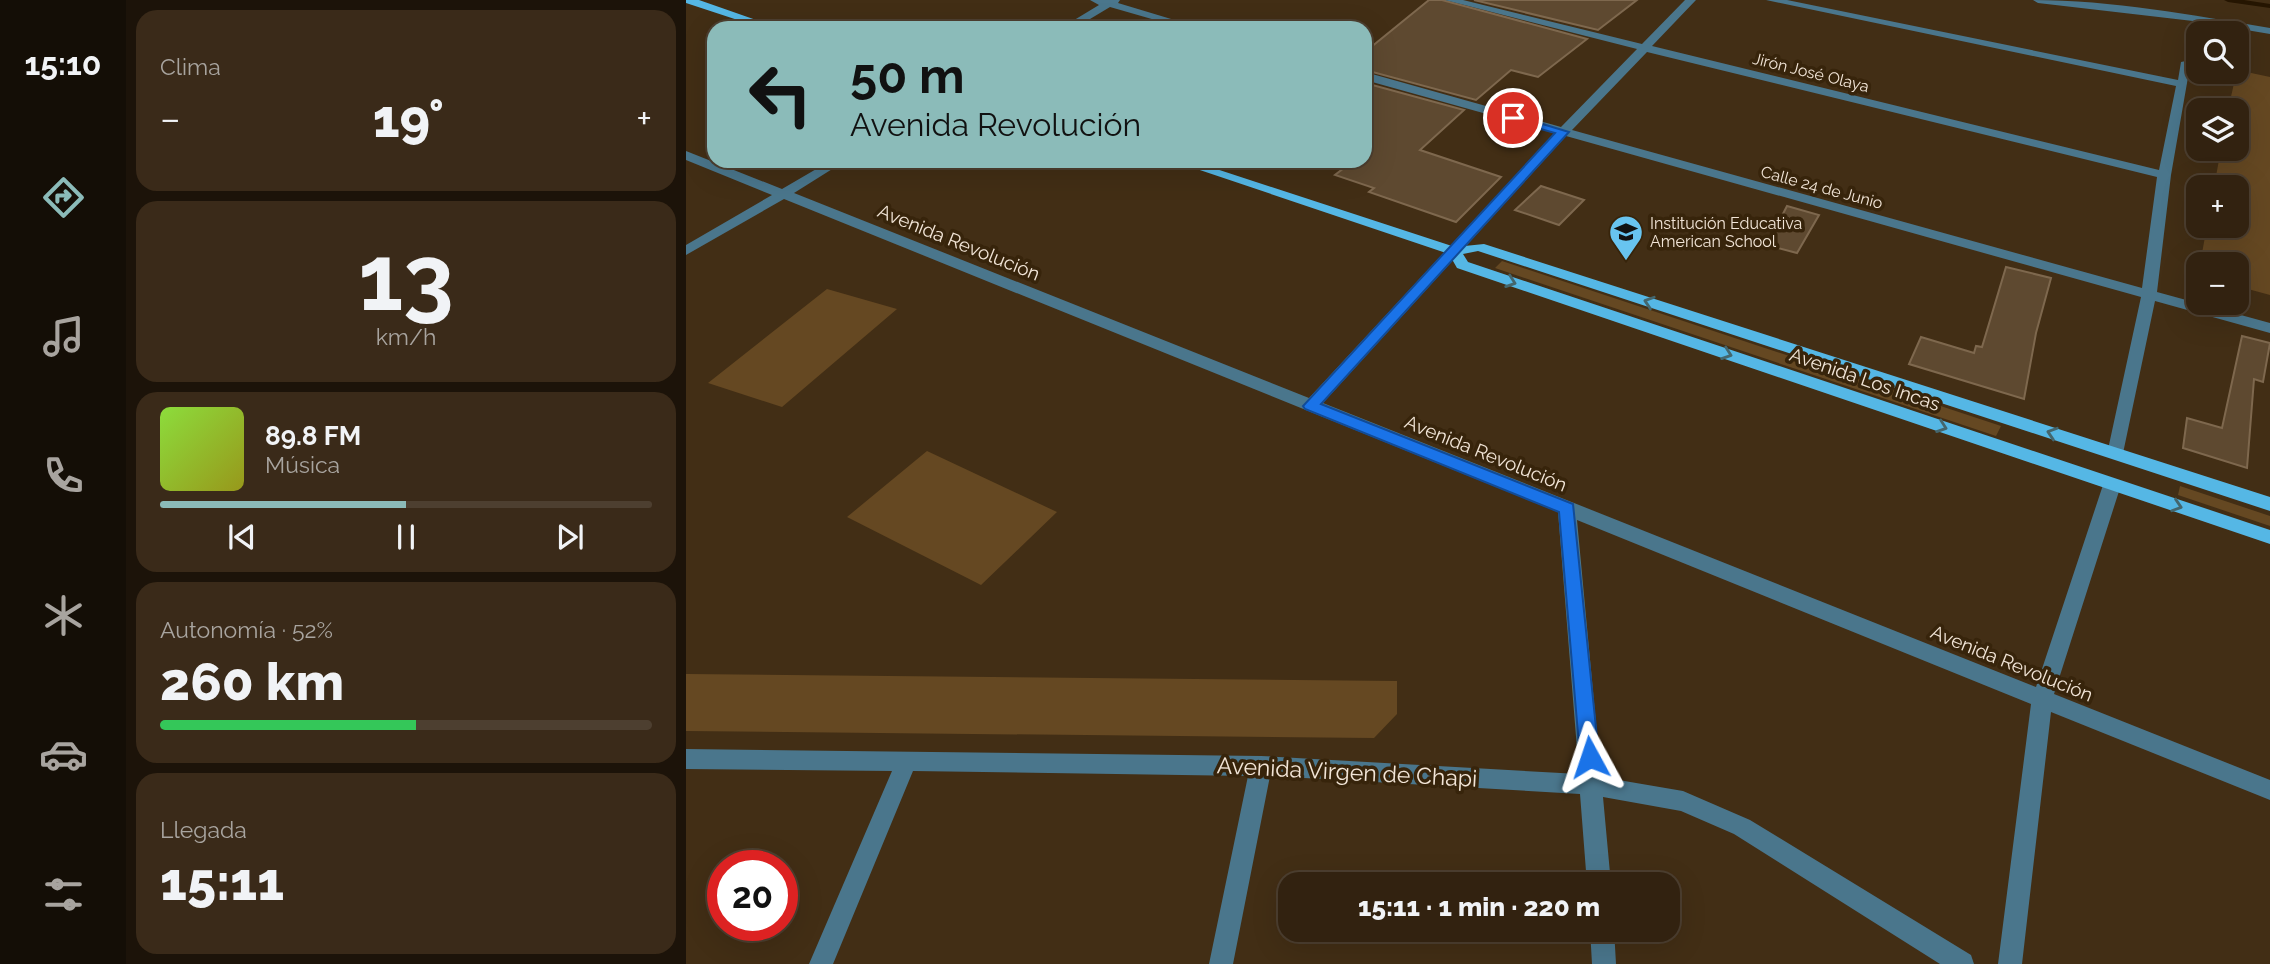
<!DOCTYPE html>
<html lang="es">
<meta charset="utf-8">
<style>
:root{--surface:#322210;--page:#3a2a19;--text:#f1f3f6;--muted:#a8a49f;--line:#4d3f30;--accent:#8bbbb9}
body{margin:0;font-family:Raleway,sans-serif;background:var(--page);color:var(--text);height:100vh;display:flex;flex-direction:column;font-size:26px;white-space:nowrap}
*{box-sizing:border-box;margin:0}
p{font-size:23px;color:var(--muted)}
.icon{flex:none;width:38px;height:38px;fill:none;stroke:currentColor;stroke-width:2;stroke-linecap:round;stroke-linejoin:round}
.map{position:relative;flex:1;overflow:hidden}
.panel{display:flex;flex-direction:column;gap:10px;padding:10px;background:#1c1309;width:560px}
.panel>*{flex:none}
.hud{position:absolute;left:21px;top:21px;width:665px;height:147px;border-radius:21px;box-shadow:0 7px 28px #0002,0 0 0 2px var(--line);background:#8bbbb9;color:#111;overflow:hidden}
.controls{position:absolute;left:1500px;top:21px;display:grid;gap:14px}
.controls a{display:grid;place-items:center;width:63px;height:63px;border-radius:14px;background:var(--surface);box-shadow:0 7px 28px #0002,0 0 0 2px var(--line);font-size:35px}
.speed{position:absolute;left:21px;top:850px;display:flex;gap:14px;font-size:35px;font-weight:700;text-align:center}
.speed>*{display:grid;place-content:center;width:91px;height:91px;border-radius:50%;background:var(--surface);box-shadow:0 7px 28px #0002,0 0 0 2px var(--line);line-height:1}
.speed .limit{border:10px solid #d22;background:#fff;color:#111}
.pin{position:absolute;display:grid;place-items:center;width:60px;height:60px;color:#fff;margin:-30px;border:4px solid #fff;border-radius:50%;box-shadow:0 2px 7px #0007}
.me{position:absolute;width:77px;margin:-38px;rotate:355deg;stroke-linejoin:round;filter:drop-shadow(0 0 5px #0008)}
.turn{display:flex;align-items:center;gap:24px;height:147px;padding:0 28px;font-size:32px}
.turn .icon{width:91px;height:91px;stroke-width:2.5}
.turn b{display:block;font-size:49px;line-height:60px}
.big{font-size:52px;font-weight:800;line-height:1.1}
.panel .widget{flex:1;display:flex;flex-direction:column;justify-content:center;gap:10px;min-width:0;padding:0 24px;border-radius:21px;background:var(--page)}
.panel .dial{align-items:center;gap:0}
.dial b{font-size:91px;line-height:1}
.song{display:flex;align-items:center;gap:21px}
.cover{width:84px;height:84px;border-radius:10px;background:linear-gradient(135deg,hsl(90 70% 55%),hsl(60 70% 35%))}
.played{height:7px;border-radius:4px;background:linear-gradient(90deg,var(--accent) 50%,var(--line) 50%)}
.keys{display:flex;justify-content:space-around;direction:ltr}
.heat{display:flex;justify-content:space-between;align-items:center;font-size:38px;direction:ltr}
.charge{height:10px;border-radius:5px;background:linear-gradient(90deg,#34c759 52%,var(--line) 0)}
.trip{position:absolute;left:592px;top:872px;width:402px;height:70px;border-radius:21px;background:var(--surface);box-shadow:0 7px 28px #0002,0 0 0 2px var(--line);font-weight:800;line-height:70px;text-align:center}
main{display:flex;flex:1;min-height:0}
.tabs{display:flex;flex-direction:column;width:126px;justify-content:space-around;align-items:center;background:#140e06;color:var(--muted)}
.tabs .icon{width:49px;height:49px}
.tabs .current{color:var(--accent)}
.tabs b{font-size:32px;color:var(--text)}
.map>svg:first-child{display:block}
</style>
<main>
<nav class="tabs">
<b>15:10</b>
<svg class="icon current" aria-label="directions" viewBox="0 0 24 24"><path d="M12 3l9 9-9 9-9-9zM9 14v-3h6M13 9l2 2-2 2"/></svg>
<svg class="icon" aria-label="music" viewBox="0 0 24 24"><path d="M9 18V5l10-2v13"/><circle cx="6" cy="18" r="3"/><circle cx="16" cy="16" r="3"/></svg>
<svg class="icon" aria-label="phone" viewBox="0 0 24 24"><path d="M5 4h4l2 5-3 2q2 4 5 5l2-3 5 2v4C11 20 4 13 5 4z"/></svg>
<svg class="icon" aria-label="climate" viewBox="0 0 24 24"><path d="M12 3v18M4 7l16 10M4 17L20 7"/></svg>
<svg class="icon" aria-label="car" viewBox="0 0 24 24"><path d="M5 17H2v-5l4-1 3-4h7l3 4 3 1v5h-3M9 17h6M6 11h13"/><circle cx="7" cy="17" r="2"/><circle cx="17" cy="17" r="2"/></svg>
<svg class="icon" aria-label="filters" viewBox="0 0 24 24"><path d="M4 7h16M4 17h16"/><circle cx="9" cy="7" r="2"/><circle cx="15" cy="17" r="2"/></svg>
</nav>
<section class="panel">
<div class="widget"><p>Clima</p>
<div class="heat"><a>−</a><b class="big">19°</b><a>+</a></div>
</div>
<div class="widget dial"><b>13</b><p>km/h</p></div>
<div class="widget">
<div class="song"><i class="cover"></i><div><b>89.8 FM</b><p>Música</p></div></div>
<div class="played"></div>
<div class="keys"><svg class="icon" aria-label="previous" viewBox="0 0 24 24"><path d="M18 5L8 12l10 7zM5 5v14"/></svg><svg class="icon" aria-label="pause" viewBox="0 0 24 24"><path d="M8 5v14M16 5v14"/></svg><svg class="icon" aria-label="next" viewBox="0 0 24 24"><path d="M6 5l10 7-10 7zM19 5v14"/></svg></div>
</div>
<div class="widget"><p>Autonomía · 52%</p><b class="big">260 km</b><div class="charge"></div></div>
<div class="widget"><p>Llegada</p><b class="big">15:11</b></div>
</section>
<div class="map">
<svg width="1584" height="964" viewBox="0 0 1584 964">
<rect width="100%" height="100%" fill="#422e15"/>
<path fill="#654822" d="M1551,70l33,7v218l-33,-9 -1,-22h-36l7,-38h29v-39h-22l7,-38h15v-39h-8z
M816,261l499,165 -5,10 -501,-168z
M141,289l70,20 -115,98 -74,-24z
M241,451l130,61 -76,73 -134,-68z
M1494,486l90,30v10l-92,-31z
M0,674l711,7v33l-23,24 -688,-7z"/>
<g fill="none" stroke-linecap="round" stroke-linejoin="round">
<path fill="#251501" fill-rule="evenodd" d="M1538,0h20l26,4v4l-42,-6z"/>
</g>
<path fill="#5e4930" stroke="#7e684e" stroke-width="2" d="M743,0h13l145,39 -49,38 -27,-7 -35,30 -111,-30v-18z
M788,0h163l-39,30z
M679,83l99,27 -44,40 81,27 -45,45 -87,-30 5,-4 -39,-13 18,-14h12z
M855,186l43,14 -25,25 -44,-15z
M1101,206l32,9 -22,38 -30,-8z
M1320,267l45,11 -15,55 -12,66 -115,-35 12,-27 53,16 2,-7 6,1z
M1556,336l28,7 -7,39 -9,-3 -7,89 -64,-20 4,-30 35,10z"/>
<g fill="none" stroke-linecap="round" stroke-linejoin="round">
<path fill="#4a768c" fill-rule="evenodd" d="M404,0h30l-2,3 83,25h-18l-73,-21 -35,21h-14l38,-23z
M759,0h18l179,44 43,-44h11l-44,46 507,124 17,-84 -410,-86h21l391,80 3,-18 10,-2 -20,115 -14,117 113,31v10l-115,-32 -33,157h-12l-3,-4 34,-157 -575,-161 -243,267 713,284 67,-202 9,-6 6,1 3,5 -67,209 216,86v20l-219,-88 -29,252h-24l33,-260 -454,-184 24,257 82,14 67,29 221,135 3,9h-34l-206,-130 -53,-23 -78,-14 8,87h-24l-7,-90 -310,-18 -37,188h-24l39,-188 -335,-5 -80,193h-24l83,-193 -206,-2v-20l575,7 318,18 -21,-262 -774,-313 -98,56v-10l86,-50 -86,-35v-9l96,38 48,-28h15l-51,32 515,205 246,-265 -190,-53v-8l196,55 76,-78zM961,52l510,125 -15,111 -570,-158z
M1347,0c79,0 159,15 237,28v6l-77,-13 -155,-18z
M904,929h24l2,35h-24z"/>
<path fill="#55b7e5" fill-rule="evenodd" d="M0,0h13l80,28h-17l-76,-25z
M487,161h19l263,86 29,-3 786,253v14l-792,-260 -15,3 5,8 802,268v14l-813,-276 -8,-14z"/>
</g>
<defs><path id="oneway-chevron" d="M-2-3.5L2.5 0L-2 3.5" fill="none" stroke-width="1.6" stroke-linecap="round" stroke-linejoin="round" transform="scale(1.75)"/></defs>
<g stroke="#44666d">
<use href="#oneway-chevron" transform="translate(825 282) rotate(19)"/>
<use href="#oneway-chevron" transform="translate(963 302) rotate(-162)"/>
<use href="#oneway-chevron" transform="translate(1041 354) rotate(19)"/>
<use href="#oneway-chevron" transform="translate(1256 427) rotate(19)"/>
<use href="#oneway-chevron" transform="translate(1366 433) rotate(-162)"/>
<use href="#oneway-chevron" transform="translate(1491 506) rotate(18)"/>
</g>
<path fill="#1a73e8" stroke="#114b97" stroke-width="2" d="M827,115l56,17 -248,272 252,100 26,253 -2,6 -7,3 -7,-3 -3,-6 -21,-245 -254,-103 -2,-3 252,-273 -46,-13v-4z"/>
<defs>
<g id="school-pin" transform="scale(1.75)"><path d="M0 17L-7.5 6A9.5 9.5 0 1 1 7.5 6Z" fill="#68c4f0" stroke="#37240b"/><path d="M0-5L7-2L0 1L-7-2ZM-4 1L0 2.5L4 1V4Q0 6-4 4Z" fill="#111"/></g>
</defs>
<g fill-rule="evenodd">
<use href="#school-pin" x="940" y="232"/>
</g>
<g text-anchor="middle" stroke-width="7" stroke-linejoin="round" paint-order="stroke">
<g font-size="16" fill="#f2e5d7" stroke="#37240b">
<text transform="translate(1125 72) rotate(14)" y="6">Jirón José Olaya</text>
<text transform="translate(1136 187) rotate(15)" y="6">Calle 24 de Junio</text>
</g>
<g font-size="16" fill="#f2e5d7" stroke="#37240b" text-anchor="start">
<text x="964" y="229">Institución Educativa<tspan x="964" dy="18">American School</tspan></text>
</g>
<g font-size="19" fill="#f2e5d7" stroke="#37240b">
<text transform="translate(273 242) rotate(22)" y="7">Avenida Revolución</text>
<text transform="translate(1179 379) rotate(19)" y="7">Avenida Los Incas</text>
<text transform="translate(800 453) rotate(22)" y="7">Avenida Revolución</text>
<text transform="translate(1326 663) rotate(22)" y="7">Avenida Revolución</text>
</g>
<g font-size="23" fill="#f2e5d7" stroke="#37240b">
<text transform="translate(661 772) rotate(3)" y="8">Avenida Virgen de Chapi</text>
</g>
</g>
</svg>
<div class="controls">
<a><svg class="icon" aria-label="search" viewBox="0 0 24 24"><circle cx="10" cy="10" r="6"/><path d="M15 15l6 6"/></svg></a>
<a><svg class="icon" aria-label="layers" viewBox="0 0 24 24"><path d="M12 4l9 5-9 5-9-5zM3 14l9 5 9-5"/></svg></a>
<a>+</a>
<a>−</a>
</div>
<div class="speed"><div class="limit">20</div></div>
<div class="pin" style="left:827px;top:118px;background:#d93025"><svg class="icon" aria-label="arrive" viewBox="0 0 24 24"><path d="M6 21V4h12l-3 4 3 4H6"/></svg></div>
<svg class="me" style="left:904px;top:757px" viewBox="-20 -20 40 40"><path d="M0-17L14 15 0 8-14 15z" fill="#1a73e8" stroke="#fff" stroke-width="4"/></svg>
<div class="trip">15:11 · 1 min · 220 m</div>
<div class="hud">
<div class="turn"><svg class="icon" aria-label="left" viewBox="0 0 24 24"><path d="M17 20v-9H6M10 6l-5 5 5 5"/></svg><div><b>50 m</b>Avenida Revolución</div></div>
</div>
</div>
</main>
